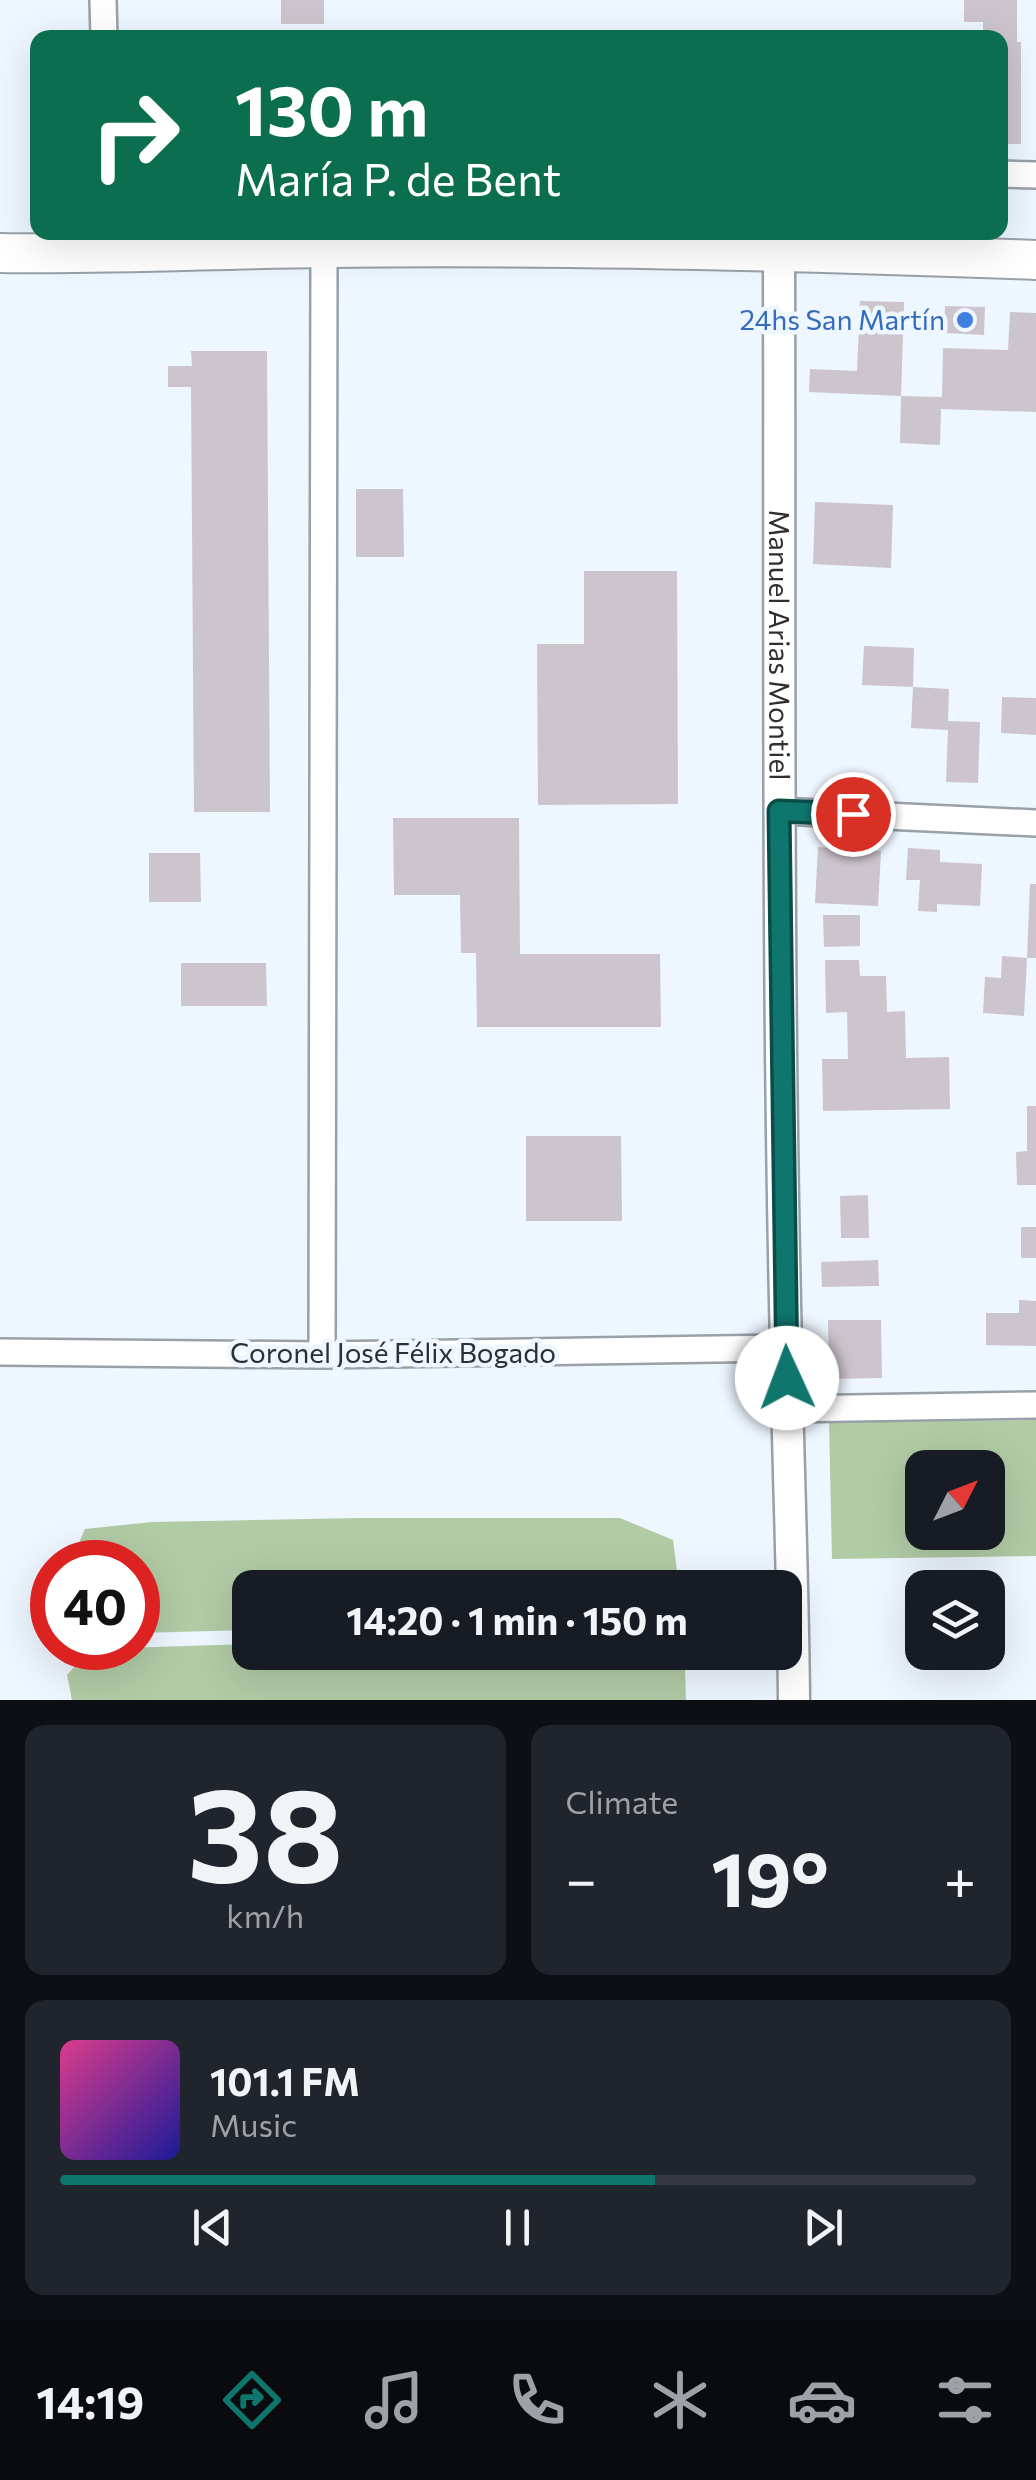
<!DOCTYPE html>
<meta charset="utf-8">
<style>
:root{--surface:#171b24;--page:#20242c;--text:#f1f3f6;--muted:#9ea1a6;--line:#363941;--accent:#0f766e}
body{margin:0;font-family:Commissioner,sans-serif;background:var(--page);color:var(--text);height:100vh;display:flex;flex-direction:column;font-size:38px;white-space:nowrap}
*{box-sizing:border-box;margin:0}
p{font-size:32px;color:var(--muted)}
.icon{flex:none;width:55px;height:55px;fill:none;stroke:currentColor;stroke-width:2;stroke-linecap:round;stroke-linejoin:round}
.map{position:relative;height:1700px;overflow:hidden}
.side{display:flex;flex-direction:column;gap:25px;padding:25px;background:#0d0f14;flex:1}
.side>*{flex:none}
.banner{position:absolute;left:30px;top:30px;width:978px;height:210px;border-radius:20px;box-shadow:0 10px 40px #0002;background:#0b6e4f;color:#fff;overflow:hidden}
.needle{width:65px;rotate:48deg}
.fabs{position:absolute;left:905px;top:1450px;display:grid;gap:20px}
.fabs a{display:grid;place-items:center;width:100px;height:100px;border-radius:20px;background:var(--surface);box-shadow:0 10px 40px #0002;font-size:50px}
.speed{position:absolute;left:30px;top:1540px;display:flex;gap:20px;font-size:50px;font-weight:700;text-align:center}
.speed>*{display:grid;place-content:center;width:130px;height:130px;border-radius:50%;background:var(--surface);box-shadow:0 10px 40px #0002;line-height:1}
.speed .limit{border:15px solid #d22;background:#fff;color:#111}
.pin{position:absolute;display:grid;place-items:center;width:85px;height:85px;color:#fff;margin:-42px;border:5px solid #fff;border-radius:50%;box-shadow:0 2px 10px #0007}
.me{position:absolute;width:110px;margin:-55px;rotate:358deg;stroke-linejoin:round;filter:drop-shadow(0 0 8px #0008)}
.turn{display:flex;align-items:center;gap:35px;height:210px;padding:0 40px;font-size:45px}
.turn .icon{width:130px;height:130px;stroke-width:2.5}
.turn b{display:block;font-size:70px;line-height:85px}
.big{font-size:75px;font-weight:700;line-height:1.1}
.side .widget{flex:1;display:flex;flex-direction:column;justify-content:center;gap:15px;min-width:0;padding:0 35px;border-radius:20px;background:var(--page)}
.side .dial{align-items:center;gap:0}
.dial b{font-size:130px;line-height:1}
.song{display:flex;align-items:center;gap:30px}
.cover{width:120px;height:120px;border-radius:15px;background:linear-gradient(135deg,hsl(330 70% 55%),hsl(240 70% 35%))}
.played{height:10px;border-radius:5px;background:linear-gradient(90deg,var(--accent) 65%,var(--line) 65%)}
.keys{display:flex;justify-content:space-around;direction:ltr}
.heat{display:flex;justify-content:space-between;align-items:center;font-size:55px;direction:ltr}
.side .tiles{flex:1;display:grid;gap:25px;grid-template-columns:1fr 1fr}
.widget:last-child{grid-column:span 2}
.trip{position:absolute;left:232px;top:1570px;width:570px;height:100px;border-radius:20px;background:var(--surface);box-shadow:0 10px 40px #0002;font-weight:700;line-height:100px;text-align:center}
.dock{display:flex;height:160px;justify-content:space-around;align-items:center;background:#090b0e;color:var(--muted)}
.dock .icon{width:70px;height:70px}
.dock .on{color:var(--accent)}
.dock b{font-size:45px;color:var(--text)}
.map>svg:first-child{display:block}
</style>
<div class="map">
<svg width="1036" height="1700" viewBox="0 0 1036 1700">
<rect width="100%" height="100%" fill="#eef6ff"/>
<path fill="#b1cba5" fill-rule="evenodd" d="M1036,1420v136l-204,3 -3,-137zM922,1468h66v64h-66z
M360,1518h260l53,22 6,47 -429,1v42l-112,3v-71h-64v-8l11,-25 67,-7z
M250,1644v8h204l231,17 1,31h-614l-5,-25 23,-26z"/>
<path fill="#cdc5cd" d="M281,0h43v24h-43z
M964,0h53v42h4v102h-21v-106h-17v-16h-19z
M860,301l44,1 -3,94 -92,-4 1,-23 47,2z
M945,306l40,1 -1,28 -40,-2z
M1010,312l26,1v99l-95,-3 -1,36 -40,-2 1,-47 41,1 1,-49 65,2z
M191,351h76l3,461h-76l-3,-425h-23v-21h24z
M356,489h47l1,68h-48z
M815,502l78,3 -2,63 -78,-4z
M584,571h93l1,233 -140,1 -1,-161h47z
M864,646l50,2 -1,39 -51,-2z
M913,687l36,2 -1,32 32,1 -2,61 -32,-1 2,-52 -37,-2z
M1002,697l34,1v37l-35,-2z
M393,818h126l1,136h140l1,73h-184l-1,-74h-15l-1,-58h-66z
M818,847l63,4 -3,55 -63,-3z
M908,848l32,2v12l42,2 -2,42 -43,-2v8l-19,-1 2,-31h-14z
M149,853h51l1,49h-52z
M1030,884h6v74h-9z
M823,915h37v31l-36,1z
M1002,956l25,2 -3,58 -41,-3 2,-36 16,1z
M825,960h34l1,16h26l1,36 18,-1 1,47 43,-1 1,52 -127,2 -1,-52h26l-1,-47 -21,1z
M181,963h85l1,43h-86z
M1027,1106h9v79h-19l-1,-33 11,-1z
M526,1136h95l1,85h-96z
M868,1195l1,43h-28l-1,-42z
M1021,1227h15v31h-15z
M878,1260l1,26 -57,1 -1,-25z
M1019,1300l17,1v45l-50,-1v-32h33z
M828,1320h53l1,58 -53,1z"/>
<g fill="none" stroke-linecap="round" stroke-linejoin="round">
<g stroke="#99a1a8" stroke-width="30">
<path id="minor" d="M103,0l1,38
M1000,174l36,1
M779,811l257,12
M0,1352l322,3 464,-7
M322,1355l2,-1107
M789,1409l247,-4"/>
</g>
<g stroke="#99a1a8" stroke-width="35">
<g id="tertiary">
<path id="s1" d="M779,250c1,365 -2,730 7,1095 2,118 7,237 8,355"/>
</g>
</g>
<g stroke="#99a1a8" stroke-width="42">
<path id="primary" d="M0,253c109,2 217,-4 325,-5 237,-3 474,3 711,12"/>
</g>
<use href="#minor" stroke="#fff" stroke-width="25"/>
<use href="#tertiary" stroke="#fff" stroke-width="30"/>
<use href="#primary" stroke="#fff" stroke-width="38"/>
</g>
<g fill="none" stroke-linecap="round" stroke-linejoin="round">
<g stroke="#0a4d48" stroke-width="25">
<path id="route" d="M787,1378l-8,-567 74,3"/>
</g>
<use href="#route" stroke="#0f766e" stroke-width="18"/>
</g>
<circle fill="#3f7fe0" stroke="#eef6ff" stroke-width="4" cx="965" cy="320" r="10"/>
<g text-anchor="middle" stroke-width="9" stroke-linejoin="round" paint-order="stroke">
<g font-size="28" fill="#366cbe" stroke="#eef6ff" text-anchor="end">
<text x="945" y="330">24hs San Martín</text>
</g>
<g font-size="28" fill="#2d3033" stroke="#eef6ff">
<text dy="10" stroke="none"><textPath href="#s1" startOffset="395">Manuel Arias Montiel</textPath></text>
<text x="393" y="1363">Coronel José Félix Bogado</text>
</g>
</g>
</svg>
<div class="fabs">
<a><svg class="needle" viewBox="-14 -14 28 28"><path d="M0-13l5 13h-10z" fill="#e53935"/><path d="M0 13l5-13h-10z" fill="#9ea1a6"/></svg></a>
<a><svg class="icon" aria-label="layers" viewBox="0 0 24 24"><path d="M12 4l9 5-9 5-9-5zM3 14l9 5 9-5"/></svg></a>
</div>
<div class="speed"><div class="limit">40</div></div>
<div class="pin" style="left:853px;top:814px;background:#d93025"><svg class="icon" aria-label="arrive" viewBox="0 0 24 24"><path d="M6 21V4h12l-3 4 3 4H6"/></svg></div>
<svg class="me" style="left:787px;top:1378px" viewBox="-20 -20 40 40"><circle r="19" fill="#fff"/><path d="M0-13L10 11 0 6-10 11z" fill="#0f766e"/></svg>
<div class="trip">14:20 · 1 min · 150 m</div>
<div class="banner">
<div class="turn"><svg class="icon" aria-label="right" viewBox="0 0 24 24"><path d="M7 20v-9h11M14 6l5 5-5 5"/></svg><div><b>130 m</b>María P. de Bent</div></div>
</div>
</div>
<section class="side">
<div class="tiles">
<div class="widget dial"><b>38</b><p>km/h</p></div>
<div class="widget"><p>Climate</p>
<div class="heat"><a>−</a><b class="big">19°</b><a>+</a></div>
</div>
<div class="widget">
<div class="song"><i class="cover"></i><div><b>101.1 FM</b><p>Music</p></div></div>
<div class="played"></div>
<div class="keys"><svg class="icon" aria-label="previous" viewBox="0 0 24 24"><path d="M18 5L8 12l10 7zM5 5v14"/></svg><svg class="icon" aria-label="pause" viewBox="0 0 24 24"><path d="M8 5v14M16 5v14"/></svg><svg class="icon" aria-label="next" viewBox="0 0 24 24"><path d="M6 5l10 7-10 7zM19 5v14"/></svg></div>
</div>
</div>
</section>
<nav class="dock">
<b>14:19</b>
<svg class="icon on" aria-label="directions" viewBox="0 0 24 24"><path d="M12 3l9 9-9 9-9-9zM9 14v-3h6M13 9l2 2-2 2"/></svg>
<svg class="icon" aria-label="music" viewBox="0 0 24 24"><path d="M9 18V5l10-2v13"/><circle cx="6" cy="18" r="3"/><circle cx="16" cy="16" r="3"/></svg>
<svg class="icon" aria-label="phone" viewBox="0 0 24 24"><path d="M5 4h4l2 5-3 2q2 4 5 5l2-3 5 2v4C11 20 4 13 5 4z"/></svg>
<svg class="icon" aria-label="climate" viewBox="0 0 24 24"><path d="M12 3v18M4 7l16 10M4 17L20 7"/></svg>
<svg class="icon" aria-label="car" viewBox="0 0 24 24"><path d="M5 17H2v-5l4-1 3-4h7l3 4 3 1v5h-3M9 17h6M6 11h13"/><circle cx="7" cy="17" r="2"/><circle cx="17" cy="17" r="2"/></svg>
<svg class="icon" aria-label="filters" viewBox="0 0 24 24"><path d="M4 7h16M4 17h16"/><circle cx="9" cy="7" r="2"/><circle cx="15" cy="17" r="2"/></svg>
</nav>
